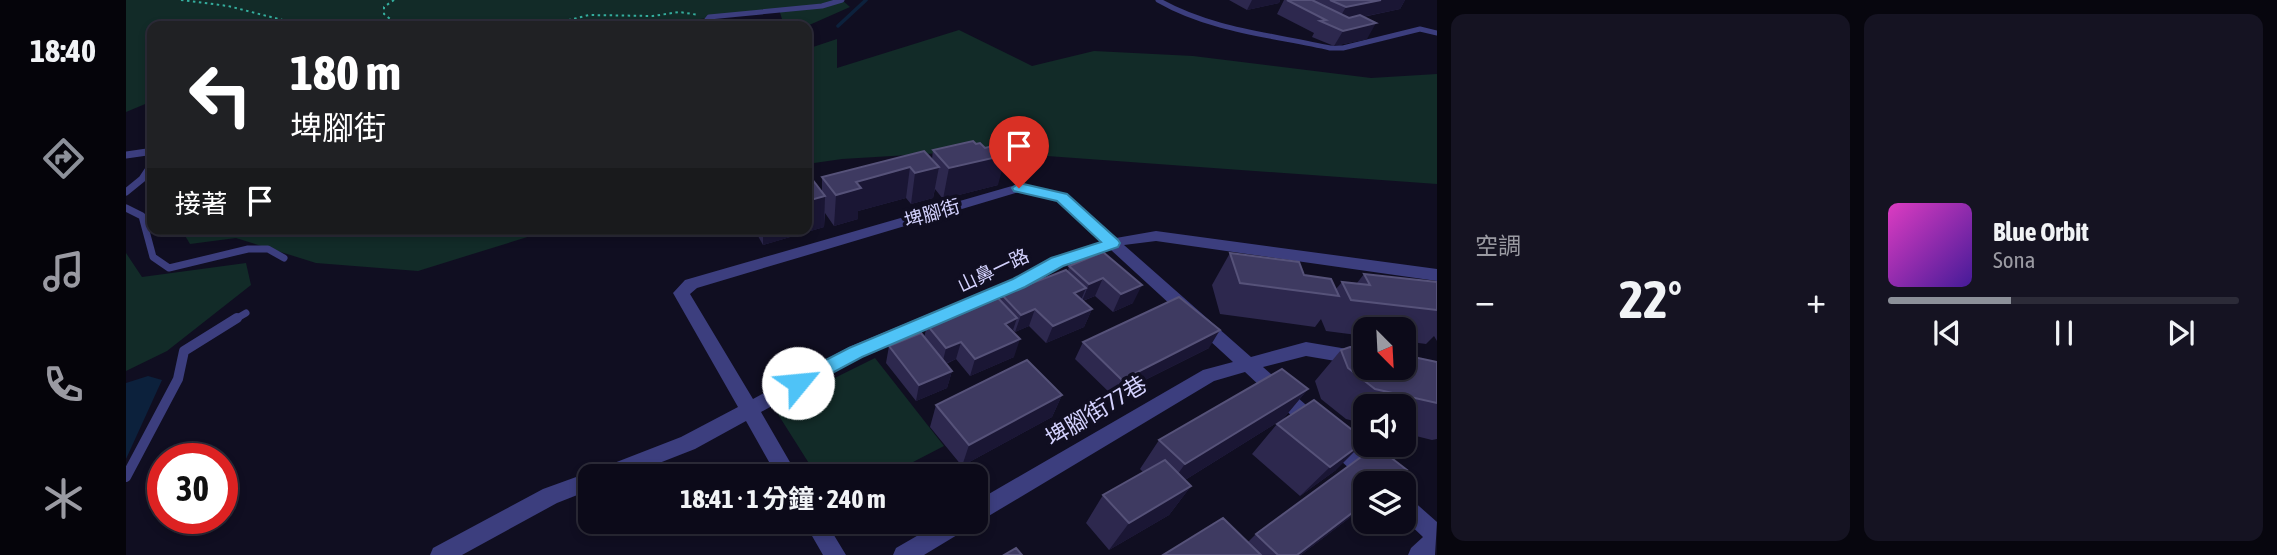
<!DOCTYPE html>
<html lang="zh-TW">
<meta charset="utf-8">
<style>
:root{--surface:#0c0a19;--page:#151322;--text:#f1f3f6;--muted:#9a9aa2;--line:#2c2b38;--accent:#8c9099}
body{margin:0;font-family:"Asap Condensed","Noto Sans TC",sans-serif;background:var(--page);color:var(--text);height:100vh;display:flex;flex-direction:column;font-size:26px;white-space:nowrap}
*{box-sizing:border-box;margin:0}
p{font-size:23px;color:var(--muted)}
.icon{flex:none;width:38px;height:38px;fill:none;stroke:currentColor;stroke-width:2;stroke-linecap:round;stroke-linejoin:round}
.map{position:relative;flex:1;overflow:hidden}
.panel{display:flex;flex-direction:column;gap:14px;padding:14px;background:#07060e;width:840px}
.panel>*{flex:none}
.hud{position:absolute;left:21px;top:21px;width:665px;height:214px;border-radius:14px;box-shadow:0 4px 10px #0003,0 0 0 2px var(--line);background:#202124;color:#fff;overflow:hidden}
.needle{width:46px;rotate:156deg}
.controls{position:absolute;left:1227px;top:317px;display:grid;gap:14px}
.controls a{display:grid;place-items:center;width:63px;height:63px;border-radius:14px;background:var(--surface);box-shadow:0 4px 10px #0003,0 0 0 2px var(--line);font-size:35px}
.speed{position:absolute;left:21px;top:443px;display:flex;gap:14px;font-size:35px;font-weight:700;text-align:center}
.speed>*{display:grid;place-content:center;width:91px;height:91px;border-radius:50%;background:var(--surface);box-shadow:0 4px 10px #0003,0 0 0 2px var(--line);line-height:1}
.speed .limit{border:10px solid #d22;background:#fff;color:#111}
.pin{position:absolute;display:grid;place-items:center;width:60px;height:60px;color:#fff;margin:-72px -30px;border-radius:50% 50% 50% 0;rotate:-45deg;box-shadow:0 0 7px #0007}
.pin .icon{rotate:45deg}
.me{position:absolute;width:77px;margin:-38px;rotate:62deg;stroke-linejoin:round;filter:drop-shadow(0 0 5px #0008)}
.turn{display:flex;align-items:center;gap:24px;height:147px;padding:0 28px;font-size:32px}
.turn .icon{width:91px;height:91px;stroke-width:2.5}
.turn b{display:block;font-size:49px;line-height:60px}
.then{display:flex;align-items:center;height:66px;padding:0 28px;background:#0003;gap:14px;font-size:26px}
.big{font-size:52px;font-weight:700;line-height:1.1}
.panel .tile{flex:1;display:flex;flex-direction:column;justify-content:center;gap:10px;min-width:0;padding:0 24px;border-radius:14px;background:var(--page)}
.song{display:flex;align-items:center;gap:21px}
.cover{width:84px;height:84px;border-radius:10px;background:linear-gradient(135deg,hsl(310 70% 55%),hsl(260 70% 35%))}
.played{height:7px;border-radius:4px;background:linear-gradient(90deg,var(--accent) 35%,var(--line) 35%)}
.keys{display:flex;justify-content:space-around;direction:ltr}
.heat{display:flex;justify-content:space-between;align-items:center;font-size:38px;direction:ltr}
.panel .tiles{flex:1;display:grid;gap:14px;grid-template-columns:repeat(2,1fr)}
.trip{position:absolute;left:452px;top:464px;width:410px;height:70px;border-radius:14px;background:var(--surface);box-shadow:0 4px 10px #0003,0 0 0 2px var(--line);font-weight:700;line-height:70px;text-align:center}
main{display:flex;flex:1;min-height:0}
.menu{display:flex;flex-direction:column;width:126px;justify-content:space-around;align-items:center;background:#05040a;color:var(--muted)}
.menu .icon{width:49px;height:49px}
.menu .current{color:var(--accent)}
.menu b{font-size:32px;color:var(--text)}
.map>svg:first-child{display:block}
</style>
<main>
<nav class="menu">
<b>18:40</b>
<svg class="icon current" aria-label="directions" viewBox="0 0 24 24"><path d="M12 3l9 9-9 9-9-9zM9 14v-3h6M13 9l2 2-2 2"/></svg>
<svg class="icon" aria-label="music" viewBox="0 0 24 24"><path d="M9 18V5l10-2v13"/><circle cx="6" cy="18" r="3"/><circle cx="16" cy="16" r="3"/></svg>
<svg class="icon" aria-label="phone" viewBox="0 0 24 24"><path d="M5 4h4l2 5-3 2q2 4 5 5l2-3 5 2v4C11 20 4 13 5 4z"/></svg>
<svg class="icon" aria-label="climate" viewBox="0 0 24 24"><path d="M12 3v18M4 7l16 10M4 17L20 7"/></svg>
</nav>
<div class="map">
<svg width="1311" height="555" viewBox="0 0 1311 555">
<rect width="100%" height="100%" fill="#100e21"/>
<path fill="#122b28" d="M0,0h716l8,7 -43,19h-23l-5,-17 -95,12 -1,5h-531v79l-2,-3 -24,10z
M833,30l73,36 62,-15 99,5 178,22 66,-4v110l-461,-33 -134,8 -35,5v-115l30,-10v29z
M55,229h372l-135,42 -102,-8 -80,-25 -46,6z
M0,253l16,24 104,-14 5,22 -84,66 -41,20z
M749,358l69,88 -58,30h-69l-43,-68z"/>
<path fill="#0c213c" d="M22,376l14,4 -36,79v-76z"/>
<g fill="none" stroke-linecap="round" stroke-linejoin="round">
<path stroke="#0c213c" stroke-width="3.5" d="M712,26l28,-26"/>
<path stroke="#34ad9d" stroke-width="2" stroke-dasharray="2.5 3.5" stroke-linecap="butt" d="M55,0l47,6 78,20
M268,0l-10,7v7l11,9 15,3
M419,26l44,-11 64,1 26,-4 20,3"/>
<path stroke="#3c3e7e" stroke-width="5" d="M1032,0c52,30 114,35 172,48h13l77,-19 17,4
M576,26l7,-9 113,-11 20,-6"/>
<path stroke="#3c3e7e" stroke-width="7" d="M0,155l21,-3 5,5
M0,192l16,-13 10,-15
M0,208l16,8 11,41 16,11 79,-19h20l16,9
M108,320l12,-7"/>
<path stroke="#3c3e7e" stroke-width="10" d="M0,477l52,-98 6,-28 53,-33"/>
<path fill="#3c3e7e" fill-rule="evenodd" d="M893,184l48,11 49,43 40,-7 281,38v12l-281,-40 -32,4 127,112 55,-15 59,10v14l-59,-10 -43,11 59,52 2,6 -2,6 -7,2 -7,-2 -63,-59 -31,9 -232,139 -7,3 -3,-1h3v-20l228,-132 30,-8 -122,-112 -49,16 -37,21 -164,70 -100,55 37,64h-21l-31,-55 -51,28 -69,27h-36v14l-33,13 -95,52h-32l3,-7 110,-59 47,-17 4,1 2,-3 85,-33 57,-30 -65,-114 12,-13zM893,192l38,9 45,41 -50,16 -39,21 -164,68 -96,52 -63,-105 7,-6z
M1208,434l7,2 45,41 3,6h-24l-38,-35 -3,-6 3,-6z
M1278,496l7,3 26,23 -2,33h-27l3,-7 12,-11 -19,-18z
M678,522h22l20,33h-23z
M815,522h30l-4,7 -43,26h-31l3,-7z"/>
</g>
<path fill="#2d284e" d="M1103,0h51l-1,3 -32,7z
M1158,0h121l-5,9 -37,8 4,22 -33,7 -22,-9 2,-4 -37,-19z
M807,150l65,35 -55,14 -8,-10 -2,9 -22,6 -5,-6 -48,13v8l-24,7 -9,-13 -1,14 -61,18 -9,-16h53l15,-38v-14l110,-18z
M977,252l30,51 -20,9 -18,-16 -12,5 9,8 -8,18 -38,16 -17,-17 -14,6 -2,-2 1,27 -44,19 -14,-17 -10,5 6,7 -5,17 -31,13 -30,-38 3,-17 35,-8 3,-13 73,-24 2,-6 66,-24 1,-5z
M1104,253l74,22 32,14 6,-7 15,1 7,-9 73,8v59l-3,-5 -8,8 -22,-3v-12h-39v7l-39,-5 -5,-12 -6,8 -95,-13 -8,-29z
M957,342l126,6 -96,48 -38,-37z
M1215,350l96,12v77l-5,1 -28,-7v-27h-39v18l-19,-5 -25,-20 -6,-18z
M1182,389l-25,30 -98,61 6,6 -22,29 -60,35 -23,-27 17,-28 40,-23 -3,-3 19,-29z
M936,395l-10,22 -90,49 -32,-39 6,-22z
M1151,424l59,46 -36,26 -48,-42z
M1250,446l31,24 -15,13h-27v23l-64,49h-138l60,-37 25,24 8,-8z"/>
<path fill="#1a1634" d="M1126,0h28l-1,3 -32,7z
M1255,0h24l-5,9 -63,13 9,-15z
M1250,23l-9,16 -33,7 9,-15z
M880,155l-8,30 -55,14 6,-31z
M784,167l-4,31 -48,13v8l-24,7 2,-31 20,-13z
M813,167l-6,31 -22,6 4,-31z
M699,196l-1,31 -61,18v-16h44v-28z
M977,278l-8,18 -13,5 7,-17z
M1016,285l-9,18 -20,9 8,-18z
M960,288l-7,17 -5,-12z
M909,309l-6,17 -14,6 6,-17z
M966,309l-8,18 -38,16 7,-17z
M891,318l-6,18 -6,-12z
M1094,330l-11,18 -96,48 9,-16z
M894,339l-6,18 -44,19 5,-17z
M835,342l-5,17 -14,6 4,-17z
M826,371l-5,17 -31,13 3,-16z
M1182,389l-25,30 -119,74 21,-29z
M936,395l-10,22 -90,49 7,-21z
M1239,441l-29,29 -36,26 30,-29z
M1065,486l-22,29 -60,35 20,-27z
M1239,503v3l-64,49h-4z"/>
<path fill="#3e3a61" stroke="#565279" stroke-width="2" d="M1161,0h25l37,18 11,-3 16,8 -33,8 -23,-10 6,-1z
M1204,0h51l-35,7z
M847,141l3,3 4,-1 5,5 12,-3 9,10 -57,13 -16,-18z
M798,151l15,16 -24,6 -5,-6 -54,15 5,6 -25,7 -14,-18z
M686,179l13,17 -18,5v-21z
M977,252l39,33 -21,9 -18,-16 -14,6 -20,-18z
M1104,253l69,9 5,13 27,4 8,17 -99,-13z
M940,270l20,18 -12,5 18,16 -39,17 -18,-17 -14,6 -19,-20z
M1238,274l73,8v28l-86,-10 -9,-18 28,3z
M871,297l20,21 -12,6 15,15 -45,20 -14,-17 -15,6 -19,-23z
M1053,297l41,33 -98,50 -39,-38z
M795,333l31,38 -33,14 -30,-39z
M1224,347l15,1v20h39v-13l33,7v41l-62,-14 -27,-21 -7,-18z
M901,360l35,35 -93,50 -33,-40z
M1156,369l26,20 -123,75 -26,-24z
M1188,400l51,40v1l-35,26 -53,-43z
M1250,446l31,24 -16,13h-26v20l-68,52h-19l-22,-21z
M1039,460l26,26 -62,37 -26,-28z
M1097,518l38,37h-98z
M890,548l6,7h-18z"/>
<path fill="#4fc3f7" stroke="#337fa1" stroke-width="2" d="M893,183l48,11 51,46 2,3 -2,4 -55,19 -38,21 -163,70 -58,31 -6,2 -7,-2 -2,-5 2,-5 58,-30 164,-69 38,-21 50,-16 -44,-41 -43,-10 -2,-3z"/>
<g text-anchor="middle" stroke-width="7" stroke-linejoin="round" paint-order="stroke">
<g font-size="19" fill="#d3d1fd" stroke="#100e21">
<text transform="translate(806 213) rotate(-16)" y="7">埤腳街</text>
<text transform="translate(867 270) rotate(-25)" y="7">山鼻一路</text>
</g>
<g font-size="23" fill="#d3d1fd" stroke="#100e21">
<text transform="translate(970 411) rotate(-31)" y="8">埤腳街77巷</text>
</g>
</g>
</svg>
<div class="controls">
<a><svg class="needle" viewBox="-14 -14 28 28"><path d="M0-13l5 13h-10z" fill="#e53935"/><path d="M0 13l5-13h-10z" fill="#9a9aa2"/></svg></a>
<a><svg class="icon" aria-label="sound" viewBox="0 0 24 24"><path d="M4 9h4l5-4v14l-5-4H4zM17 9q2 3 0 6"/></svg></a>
<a><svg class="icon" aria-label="layers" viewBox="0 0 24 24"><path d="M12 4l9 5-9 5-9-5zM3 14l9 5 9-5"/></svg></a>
</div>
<div class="speed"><div class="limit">30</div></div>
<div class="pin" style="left:893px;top:188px;background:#d93025"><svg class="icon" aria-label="arrive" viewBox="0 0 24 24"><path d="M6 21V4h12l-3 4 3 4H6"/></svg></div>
<svg class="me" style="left:672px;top:383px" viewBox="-20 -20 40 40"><circle r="19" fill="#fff"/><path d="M0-13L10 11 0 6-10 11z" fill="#4fc3f7"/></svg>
<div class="trip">18:41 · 1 分鐘 · 240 m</div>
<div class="hud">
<div class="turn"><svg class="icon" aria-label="left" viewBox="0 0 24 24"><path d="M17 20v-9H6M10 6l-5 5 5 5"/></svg><div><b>180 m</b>埤腳街</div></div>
<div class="then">接著<svg class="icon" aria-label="arrive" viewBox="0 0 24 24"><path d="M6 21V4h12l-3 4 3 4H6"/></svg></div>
</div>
</div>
<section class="panel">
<div class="tiles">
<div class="tile"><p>空調</p>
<div class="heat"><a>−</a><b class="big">22°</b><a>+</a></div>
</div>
<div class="tile">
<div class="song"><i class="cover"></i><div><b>Blue Orbit</b><p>Sona</p></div></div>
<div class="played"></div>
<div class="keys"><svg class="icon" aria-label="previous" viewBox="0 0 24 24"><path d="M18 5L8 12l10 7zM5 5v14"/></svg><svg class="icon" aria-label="pause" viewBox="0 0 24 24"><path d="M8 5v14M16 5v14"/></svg><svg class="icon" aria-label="next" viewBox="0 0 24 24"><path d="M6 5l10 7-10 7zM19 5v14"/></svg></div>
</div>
</div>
</section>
</main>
